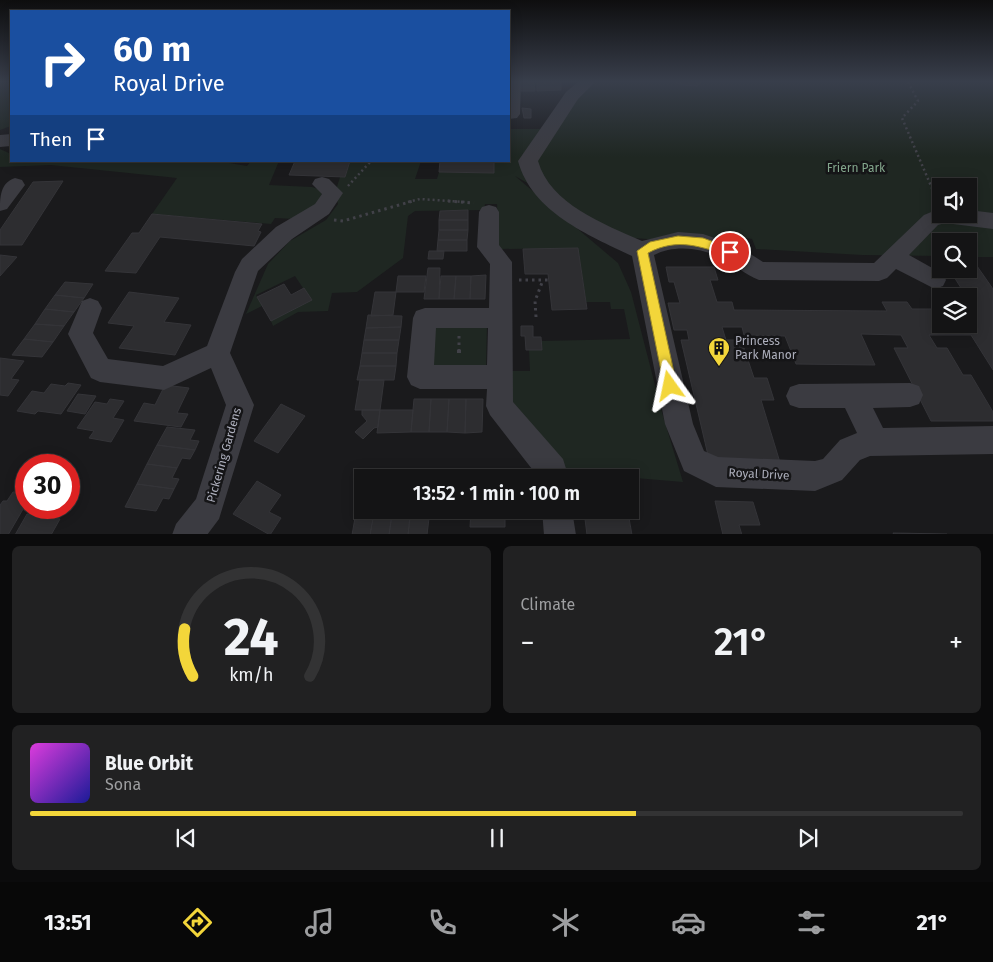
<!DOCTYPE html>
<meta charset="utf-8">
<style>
:root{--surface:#141415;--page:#212122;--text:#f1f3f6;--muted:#9d9ea0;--line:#333334;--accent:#f3d63a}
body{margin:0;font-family:"Fira Sans",sans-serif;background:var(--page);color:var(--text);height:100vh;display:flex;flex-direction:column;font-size:19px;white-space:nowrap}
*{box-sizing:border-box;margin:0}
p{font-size:16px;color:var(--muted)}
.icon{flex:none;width:28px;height:28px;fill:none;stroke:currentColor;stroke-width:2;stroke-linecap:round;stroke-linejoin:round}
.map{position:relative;height:534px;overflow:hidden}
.drawer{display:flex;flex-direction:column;gap:12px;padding:12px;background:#0b0b0c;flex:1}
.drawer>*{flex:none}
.guide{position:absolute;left:10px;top:10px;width:500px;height:152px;border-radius:0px;box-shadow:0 2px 12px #0003,0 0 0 1px var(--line);background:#1a4fa0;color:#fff;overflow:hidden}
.controls{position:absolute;left:932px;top:178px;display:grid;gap:10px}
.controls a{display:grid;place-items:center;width:45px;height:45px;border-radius:0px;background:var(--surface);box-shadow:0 2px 12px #0003,0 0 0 1px var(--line);font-size:25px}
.speed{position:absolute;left:15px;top:454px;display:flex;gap:10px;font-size:25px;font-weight:700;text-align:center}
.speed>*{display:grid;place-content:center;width:65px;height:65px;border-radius:50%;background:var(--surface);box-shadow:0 2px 12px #0003,0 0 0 1px var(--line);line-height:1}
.speed .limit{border:8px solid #d22;background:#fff;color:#111}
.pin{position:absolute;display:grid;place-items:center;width:42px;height:42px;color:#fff;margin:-21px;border:2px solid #fff;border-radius:50%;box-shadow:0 1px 5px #0007}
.me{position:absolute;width:55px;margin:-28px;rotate:348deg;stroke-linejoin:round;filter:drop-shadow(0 0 4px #0008)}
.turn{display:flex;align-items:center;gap:18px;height:105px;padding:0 20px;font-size:22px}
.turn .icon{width:65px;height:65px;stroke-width:2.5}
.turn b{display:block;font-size:35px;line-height:42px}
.then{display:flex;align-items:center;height:48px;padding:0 20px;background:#0003;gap:10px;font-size:19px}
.big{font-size:38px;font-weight:600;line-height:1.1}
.drawer .widget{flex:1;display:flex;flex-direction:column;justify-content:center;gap:8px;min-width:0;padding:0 18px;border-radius:8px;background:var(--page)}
.drawer .dial{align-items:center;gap:0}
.dial svg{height:130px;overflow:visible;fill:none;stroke:var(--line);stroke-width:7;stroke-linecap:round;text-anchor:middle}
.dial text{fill:var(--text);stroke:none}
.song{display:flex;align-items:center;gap:15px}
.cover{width:60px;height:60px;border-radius:8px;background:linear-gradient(135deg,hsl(300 70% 55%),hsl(240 70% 35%))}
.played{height:5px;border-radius:2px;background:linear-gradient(90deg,var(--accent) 65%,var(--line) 65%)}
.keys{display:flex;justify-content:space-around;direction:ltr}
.heat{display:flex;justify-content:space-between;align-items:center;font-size:28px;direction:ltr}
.drawer .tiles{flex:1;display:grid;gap:12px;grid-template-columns:1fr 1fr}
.widget:last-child{grid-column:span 2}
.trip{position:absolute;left:354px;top:469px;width:285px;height:50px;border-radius:0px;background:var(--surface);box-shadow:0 2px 12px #0003,0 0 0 1px var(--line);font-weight:600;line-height:50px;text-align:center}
.tab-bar{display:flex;height:80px;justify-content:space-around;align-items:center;background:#080808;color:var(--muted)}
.tab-bar .icon{width:35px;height:35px}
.tab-bar .current{color:var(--accent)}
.tab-bar b{font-size:22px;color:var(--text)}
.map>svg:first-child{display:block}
</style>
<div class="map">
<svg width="993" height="535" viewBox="0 0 993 535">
<rect width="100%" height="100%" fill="#1a1a1c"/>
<path fill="#1f2722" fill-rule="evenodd" d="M0,82h11v44l-11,4z
M579,82h414v175h-24v-16h-28v15l-79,-1 -106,-6 -4,-10 -14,-2 -22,3h-58l-35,-3 -108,-61 103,87 13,29 32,124 20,66 -119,-10 -53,-67 -1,-34h20l-1,-21h13v-9l88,-2 -6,-30h-13l-1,-7h-24l-8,-54 -79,1 -2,-45h-12l-1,6 -69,1 -7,5 -5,42 -46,34 -25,1 -4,18 -30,1 -25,14 -2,-5 40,-21 -16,-24 -39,19 6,11 -16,8 22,-50 22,-23 36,-21 12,-16 -3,-11 5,-16h5l5,-16h71l-6,18h22l2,-7 55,1v-12h15v-32h33l24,-35zM941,186h28v28h-28z
M0,149l11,5v7h207l29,5 4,-5h28l-10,24 43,2 6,2 4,4 -1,8 -26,18 -20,-1 -4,6 -119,-10 25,-36 -126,-13 -51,2z
M434,324h53l-1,44h-55z"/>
<path fill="#2d2d30" stroke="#343438" d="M521,82h13l1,9h-14z
M537,82h24v8l-24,1z
M675,82h26l-4,4 -15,-1z
M522,108l9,1v9h-7z
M295,161h55l-5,16 -56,-2z
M440,161h54v12l-55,-1z
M63,181l-41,64h-22v-15l33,-48z
M468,210v10h-29l1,-9z
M152,214l110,10 -4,7 3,1 -7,14 -94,-9 -24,36 -31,-2 27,-38h7z
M439,220h29v10h-29z
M439,230h29l-1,10h-29z
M438,240h29v11h-30z
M578,248l9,61 -35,1 -4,-36h-23l-2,-25z
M429,251h15l-1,8h-15z
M0,255l17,2 -17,19z
M969,266h8l16,23v81l-22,-35h-42l8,13h10l16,27h8l22,37v9h-62l-37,-73h14l-7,-13 -40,-1 14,31 -79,-1 -11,-28 -41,-1 -2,-8h-20l4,13h12l2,8h4l10,30h13l7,22h-13l21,69 -71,-1 -30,-128h8l-2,-10h-13l-6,-27h12l-6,-21h-5l-3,-15h48l4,13h-8l7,22h15l2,8 153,1 -5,-9h25l5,7h29v15h28v-14h6l-26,-41h20z
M428,268h12l-1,31h-15z
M486,275l-1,24h-15l1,-23z
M398,276h28l-2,16h-28z
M441,276h15l-2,23h-15z
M456,276h15l-1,23h-16z
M65,282l28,2 -9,14 -29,-3z
M284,284l7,11 13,-7 8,12 -41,21 -14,-24z
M129,292l50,6 -15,24 27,3 -16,30 -56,-7 15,-22 -26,-3z
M375,292h21l-3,23 -22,1z
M55,295l29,3 -10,14 -29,-3z
M45,309l29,3 -10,14 -29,-2z
M368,315l34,1 -1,11 -35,1z
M35,324l29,2 -11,16 -29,-3z
M521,326h12v11h8l1,13h-16l-1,-14h-4z
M401,327l-2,13h-35l2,-12z
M24,339l29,3 -11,15 -30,-2z
M364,340h35l-2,13h-35z
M362,353h35l-1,13h-36z
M0,358l24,3 -13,18 8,1 -11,16 -8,-1z
M360,366h36l-2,14h-37z
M360,380h24l-4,30h-25z
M68,383l13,2 -20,29 -23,-3 -3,3 -18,-3 15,-20 12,2 7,-9 14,2z
M165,385l24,3 -12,25 11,1 -7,13 -47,-6 10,-18 11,2z
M78,394l18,2 -11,18 -18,-3z
M110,399l14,2 -11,17 11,2 -13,22 -22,-4 5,-7 -17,-3 18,-26 12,2z
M414,399h17l-2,33h-18z
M431,399h18l-2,33h-18z
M449,399h17l-1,34 -18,-1z
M466,399h17l-1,33 -17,1z
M281,404l24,12 -27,37 -24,-12z
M362,410h18l-2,17 -4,1 -11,11 -8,-7 12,-11 -5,-6z
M380,410h33l-2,22 -34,1z
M167,427l28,3 -5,10 9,1 -4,9 -38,-5z
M157,445l38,5 -5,9 -8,-1 -5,10 -30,-4z
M147,464l30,4 -5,10 7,1 -5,10 -37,-5z
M471,470h33v8h-33z
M257,481l24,14 -12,17 12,6 -11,17 -37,-21z
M137,484l37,5 -5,10 -6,-1 -7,13 -31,-4z
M13,492l13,1v11l-18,31h-8v-30l3,-4h4z
M715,501l38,1 7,23h-21l3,10h-19z
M411,510h19l-3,25h-19z
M471,510h34v17h-35z
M584,510h44l1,8 -44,1z
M356,512l18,1 -4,22h-18z
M374,513l18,1 -3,21h-19z
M27,514l33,5 -9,16h-36z
M392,514l18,1 -2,20h-19z
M629,518l3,17h-45l-2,-16z
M893,533l54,1 1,1h-54z"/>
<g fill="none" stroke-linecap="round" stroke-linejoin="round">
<path stroke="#414148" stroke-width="2.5" stroke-dasharray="2 3" stroke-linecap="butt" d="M908,82l10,19 -16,17 35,82
M348,186l23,-25
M408,202l12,-3 45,3"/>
<path stroke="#414148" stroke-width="3" stroke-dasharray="2.5 4" stroke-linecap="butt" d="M448,201l26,2
M334,220l9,1 70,-20
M519,280h30
M536,317l-1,-16 8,-21
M459,336v15"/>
<path stroke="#414148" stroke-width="4" stroke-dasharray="3 4.5" stroke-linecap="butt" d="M459,350v7"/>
<path fill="#3b3b41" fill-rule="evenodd" d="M509,82h12l-1,32 -3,4 -8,1z
M578,82h17l-17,17 -40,62c12,43 66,63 104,80l36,-9 25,2 35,12 25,16 111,1 50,-48 17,-7v6h28v-4l24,3v16l-48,-6 -7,2 -29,30 34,19 3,6 -3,6 -8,3 -39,-20 -9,9 -8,3 -120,-1c-14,-5 -24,-16 -37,-22 -20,-10 -47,-14 -68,-3l39,169 11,27 14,6 97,4 8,-2 17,-19 17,-7 -12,-25h-46l-9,-3 -4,-9 4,-9 9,-3 111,-1 9,3 4,9 -4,9 -9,3 -37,1 10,20 110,-2v28l-123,2 -10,4 -18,20 -27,11 -99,-4 -32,-16 -19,-47 -33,-168c-44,-21 -100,-44 -114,-95l48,-69z
M11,134v12l-11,1v-12z
M322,177l7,2 14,14 -14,21 -37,25 -34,32 -28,82 24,52 -35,114 -12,16h-35l4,-11 20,-25 30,-94 -15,-37 -47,22 -64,-8 -9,-4 -23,-44 14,-33 8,-3 8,3 4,7 -9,25 15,26 55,7 44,-20 28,-74 7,-13 34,-32 39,-23 7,-10 -10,-10 3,-5z
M15,178l7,2 3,5 -18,24 -7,2c0,-14 0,-28 15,-33z
M489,205l7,2 3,5v33l13,17 1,140 50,57 6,19h-30l-49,-63 -4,-9 1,-17h-67l-9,-4 -4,-8 6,-59 3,-7 9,-3h64l1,-44 -13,-17 2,-35 3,-5zM436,328h52l-1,37h-53z
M542,510h30l4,25h-32z"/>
</g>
<linearGradient id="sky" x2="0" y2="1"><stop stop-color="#0e0e0f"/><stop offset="0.52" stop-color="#383e4b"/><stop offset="1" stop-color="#383e4b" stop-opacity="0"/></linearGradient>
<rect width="993" height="157" fill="url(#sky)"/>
<path fill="#f3d63a" stroke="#9e8b26" d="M678,236l25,2 30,11 2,3 -5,4c-29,-9 -52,-19 -82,-3l29,133 -2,4 -5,2 -4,-2 -2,-4 -27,-135 13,-9z"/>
<defs>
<g id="building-pin" transform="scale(1.125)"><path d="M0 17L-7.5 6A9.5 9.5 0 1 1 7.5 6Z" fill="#f3d63a" stroke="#151517"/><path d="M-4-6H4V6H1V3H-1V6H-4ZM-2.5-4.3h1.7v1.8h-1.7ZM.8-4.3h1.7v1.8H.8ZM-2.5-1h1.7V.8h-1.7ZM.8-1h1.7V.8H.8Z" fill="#111"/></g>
</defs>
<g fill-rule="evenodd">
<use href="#building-pin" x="719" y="348"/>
</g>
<g text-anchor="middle" stroke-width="5" stroke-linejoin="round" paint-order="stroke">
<g font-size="12" fill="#83a68c" stroke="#151517">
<text x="856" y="172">Friern Park</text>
</g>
<g font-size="12" fill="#acaebb" stroke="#151517" text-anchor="start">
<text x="735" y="345">Princess<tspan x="735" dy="14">Park Manor</tspan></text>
</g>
<g font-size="12" fill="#acaebb" stroke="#151517">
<text transform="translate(224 455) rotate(-74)" y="4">Pickering Gardens</text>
<text transform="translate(759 474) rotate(3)" y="4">Royal Drive</text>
</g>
</g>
</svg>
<div class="controls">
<a><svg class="icon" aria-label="sound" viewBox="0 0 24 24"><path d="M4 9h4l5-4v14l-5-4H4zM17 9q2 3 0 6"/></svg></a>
<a><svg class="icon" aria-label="search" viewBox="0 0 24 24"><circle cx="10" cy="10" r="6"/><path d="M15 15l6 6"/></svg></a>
<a><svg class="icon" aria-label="layers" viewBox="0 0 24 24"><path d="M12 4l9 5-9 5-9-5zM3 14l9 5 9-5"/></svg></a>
</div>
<div class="speed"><div class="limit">30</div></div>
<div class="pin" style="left:730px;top:252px;background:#d93025"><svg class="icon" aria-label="arrive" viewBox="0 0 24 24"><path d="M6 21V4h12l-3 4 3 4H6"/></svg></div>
<svg class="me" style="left:670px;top:386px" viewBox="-20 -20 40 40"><path d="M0-17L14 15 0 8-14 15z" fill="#f3d63a" stroke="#fff" stroke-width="4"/></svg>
<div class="trip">13:52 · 1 min · 100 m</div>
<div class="guide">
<div class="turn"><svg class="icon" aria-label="right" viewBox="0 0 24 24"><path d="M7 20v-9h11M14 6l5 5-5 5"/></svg><div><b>60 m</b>Royal Drive</div></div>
<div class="then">Then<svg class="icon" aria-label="arrive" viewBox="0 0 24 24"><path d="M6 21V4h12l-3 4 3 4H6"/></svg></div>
</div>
</div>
<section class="drawer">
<div class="tiles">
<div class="widget dial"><svg viewBox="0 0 100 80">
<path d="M14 69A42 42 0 1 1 86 69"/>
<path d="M14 69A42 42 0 0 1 9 40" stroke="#f3d63a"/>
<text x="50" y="56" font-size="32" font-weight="700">24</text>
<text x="50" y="72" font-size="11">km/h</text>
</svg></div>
<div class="widget"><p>Climate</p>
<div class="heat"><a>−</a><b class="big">21°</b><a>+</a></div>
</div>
<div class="widget">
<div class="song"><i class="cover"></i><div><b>Blue Orbit</b><p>Sona</p></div></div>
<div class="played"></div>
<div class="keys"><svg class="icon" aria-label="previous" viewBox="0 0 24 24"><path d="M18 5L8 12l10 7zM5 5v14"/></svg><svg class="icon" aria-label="pause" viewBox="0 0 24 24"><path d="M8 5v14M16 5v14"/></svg><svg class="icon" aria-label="next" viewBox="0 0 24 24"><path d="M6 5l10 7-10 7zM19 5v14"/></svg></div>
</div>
</div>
</section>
<nav class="tab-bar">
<b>13:51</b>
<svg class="icon current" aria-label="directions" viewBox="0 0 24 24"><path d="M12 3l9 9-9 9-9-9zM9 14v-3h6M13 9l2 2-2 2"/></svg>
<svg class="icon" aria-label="music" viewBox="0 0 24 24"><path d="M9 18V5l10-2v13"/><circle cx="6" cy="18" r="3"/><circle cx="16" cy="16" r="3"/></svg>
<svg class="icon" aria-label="phone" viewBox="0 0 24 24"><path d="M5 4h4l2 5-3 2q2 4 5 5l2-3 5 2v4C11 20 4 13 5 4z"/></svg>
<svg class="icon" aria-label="climate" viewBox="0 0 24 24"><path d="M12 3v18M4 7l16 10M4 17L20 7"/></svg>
<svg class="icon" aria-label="car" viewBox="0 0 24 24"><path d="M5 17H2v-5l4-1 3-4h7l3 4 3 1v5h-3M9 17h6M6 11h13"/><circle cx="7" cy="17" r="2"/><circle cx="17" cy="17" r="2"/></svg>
<svg class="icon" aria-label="filters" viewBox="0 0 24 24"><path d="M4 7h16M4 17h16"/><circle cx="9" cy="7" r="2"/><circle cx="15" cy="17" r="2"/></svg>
<b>21°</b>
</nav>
